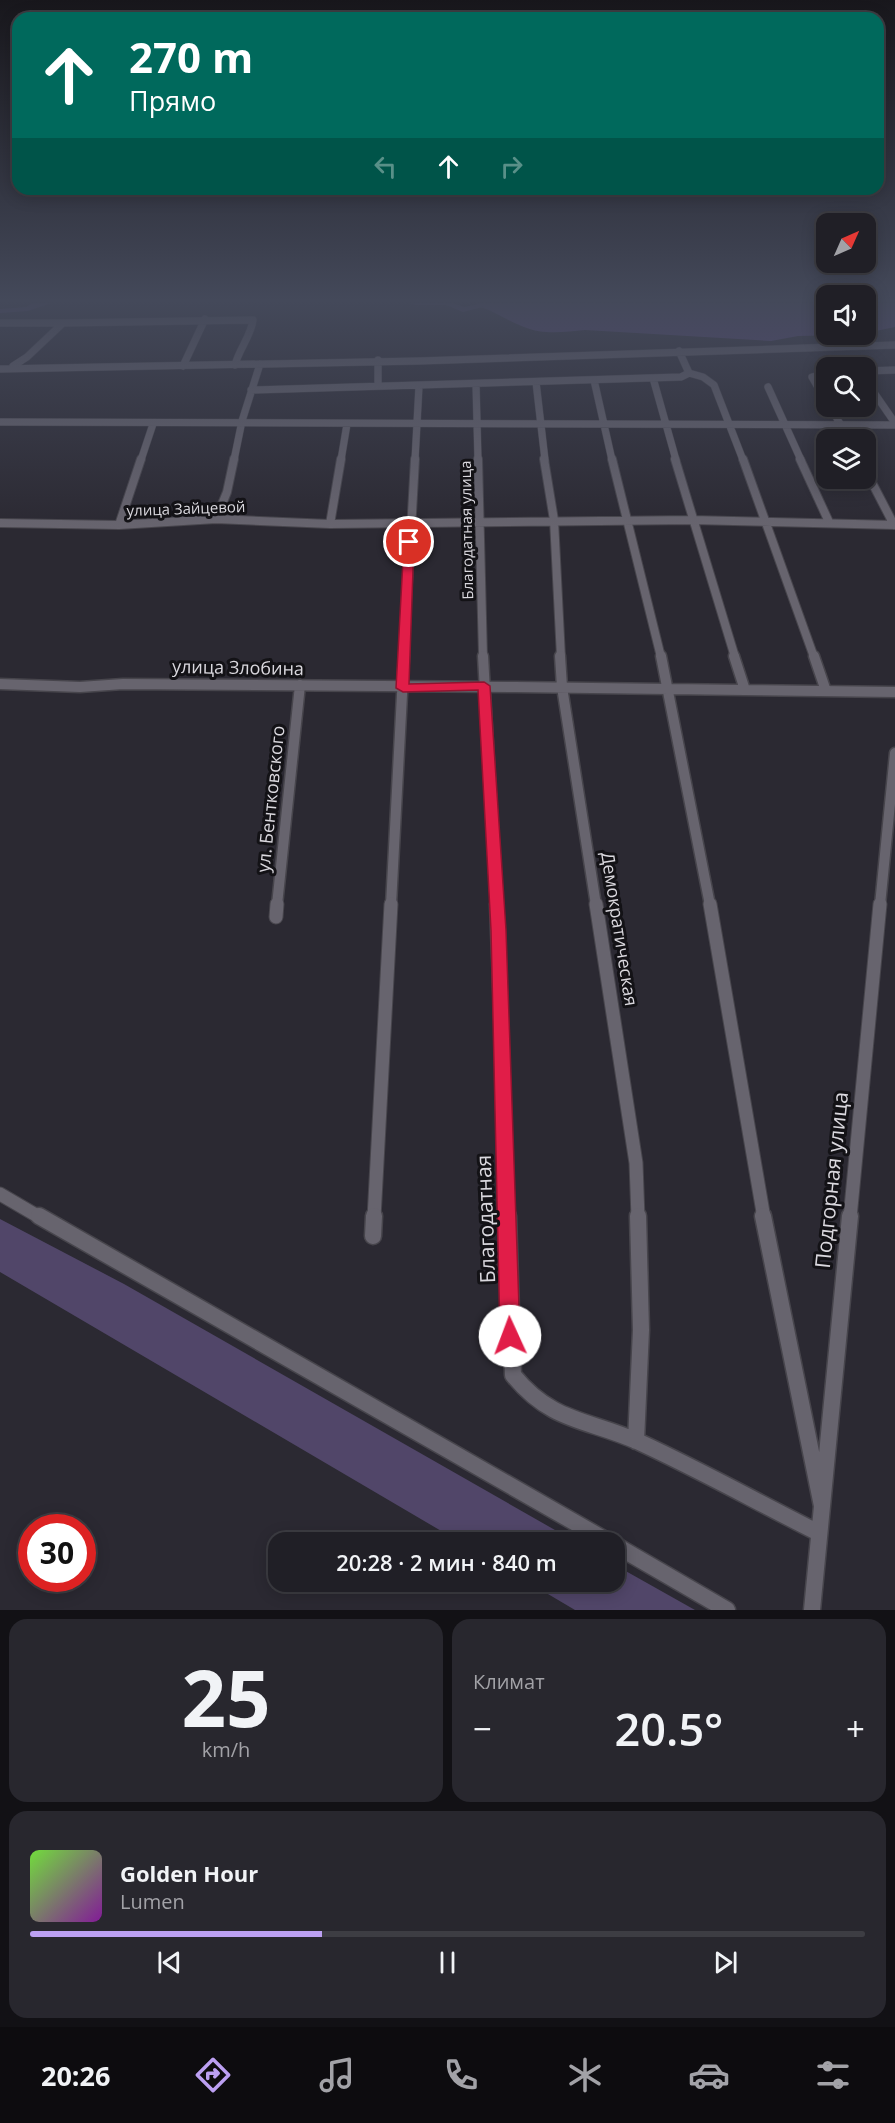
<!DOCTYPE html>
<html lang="ru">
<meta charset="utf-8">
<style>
:root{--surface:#201f26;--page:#28272e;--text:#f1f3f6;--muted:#a2a2a7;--line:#3d3d43;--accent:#bca0f2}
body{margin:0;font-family:"Open Sans",sans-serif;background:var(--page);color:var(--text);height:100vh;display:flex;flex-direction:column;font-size:22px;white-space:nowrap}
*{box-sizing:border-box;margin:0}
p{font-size:20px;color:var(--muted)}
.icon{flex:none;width:33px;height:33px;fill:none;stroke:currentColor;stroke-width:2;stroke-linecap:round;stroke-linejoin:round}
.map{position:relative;height:1610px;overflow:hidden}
.details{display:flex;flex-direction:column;gap:9px;padding:9px;background:#121115;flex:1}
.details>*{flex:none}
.hud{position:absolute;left:12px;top:12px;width:872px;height:183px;border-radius:18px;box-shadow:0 3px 15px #0003,0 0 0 2px var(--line);background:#00695c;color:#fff;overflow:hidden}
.needle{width:39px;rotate:45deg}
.buttons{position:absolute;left:816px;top:213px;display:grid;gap:12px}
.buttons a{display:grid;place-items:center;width:60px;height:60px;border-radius:12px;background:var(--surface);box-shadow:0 3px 15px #0003,0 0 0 2px var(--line);font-size:30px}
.speed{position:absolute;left:18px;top:1514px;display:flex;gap:12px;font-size:30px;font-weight:700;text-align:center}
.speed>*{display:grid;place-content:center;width:78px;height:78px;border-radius:50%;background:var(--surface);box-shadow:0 3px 15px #0003,0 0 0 2px var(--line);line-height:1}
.speed .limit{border:9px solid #d22;background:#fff;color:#111}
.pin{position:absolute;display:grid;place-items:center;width:51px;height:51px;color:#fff;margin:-26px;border:3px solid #fff;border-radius:50%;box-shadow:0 2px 6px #0007}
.me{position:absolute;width:66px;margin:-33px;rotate:358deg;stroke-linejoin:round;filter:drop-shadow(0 0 4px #0008)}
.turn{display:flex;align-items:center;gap:21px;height:126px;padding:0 18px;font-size:27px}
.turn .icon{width:78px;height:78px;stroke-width:2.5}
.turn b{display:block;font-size:42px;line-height:51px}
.lanes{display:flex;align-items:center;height:57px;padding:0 18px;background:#0003;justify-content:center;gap:30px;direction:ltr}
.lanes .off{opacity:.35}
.big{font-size:45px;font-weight:600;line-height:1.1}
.details .card{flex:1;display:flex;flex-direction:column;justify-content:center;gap:9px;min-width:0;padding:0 21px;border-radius:18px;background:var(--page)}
.details .dial{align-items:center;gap:0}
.dial b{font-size:78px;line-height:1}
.song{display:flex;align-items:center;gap:18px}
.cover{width:72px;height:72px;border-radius:9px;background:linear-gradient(135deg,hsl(100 70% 55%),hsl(290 70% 35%))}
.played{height:6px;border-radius:3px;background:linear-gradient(90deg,var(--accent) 35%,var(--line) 35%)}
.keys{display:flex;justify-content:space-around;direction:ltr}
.heat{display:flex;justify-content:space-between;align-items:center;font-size:33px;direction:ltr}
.details .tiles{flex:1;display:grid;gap:9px;grid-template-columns:1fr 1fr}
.card:last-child{grid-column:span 2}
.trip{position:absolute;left:268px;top:1532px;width:357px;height:60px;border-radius:18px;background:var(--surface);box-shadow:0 3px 15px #0003,0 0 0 2px var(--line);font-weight:600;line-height:60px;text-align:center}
.tabs{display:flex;height:96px;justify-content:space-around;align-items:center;background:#0d0c0f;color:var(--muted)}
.tabs .icon{width:42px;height:42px}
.tabs .active{color:var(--accent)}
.tabs b{font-size:27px;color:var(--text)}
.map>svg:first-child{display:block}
</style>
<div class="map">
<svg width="895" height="1610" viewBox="0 0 895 1610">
<rect width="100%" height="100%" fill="#2b2932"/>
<path fill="#514669" d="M0,1219l124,65 452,258h-116l-460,-270z
M615,1564v1l80,45h-120l-49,-29h89z"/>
<path fill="#5c4883" d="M477,303h349v31l22,1 -50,1 -27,5 -186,-11c-20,2 -42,5 -61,-3 -17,-6 -29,-16 -47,-21z
M866,303h29v24l-29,6z"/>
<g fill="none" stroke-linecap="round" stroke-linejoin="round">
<path fill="#5c4883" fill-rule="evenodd" d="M33,303h18l-23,8 -28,2v-4l26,-2z
M411,303h42l11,4 20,-4h14l-35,9 -17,-7h-31z"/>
<g stroke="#47454c" stroke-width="8">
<path id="minor-far4" d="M0,323h63
M378,360v25
M13,366l14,-9 36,-34 190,-3c-2,16 -14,29 -18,45
M183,366l22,-47
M0,369l419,-8 476,-16
M866,371l29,-1
M867,371l-1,10 29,42
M689,373l14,4 11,8 29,75
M826,373l-14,4 14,24
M653,378l23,82
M594,380l18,80
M536,382l9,78
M476,384l2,76
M768,387l33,73
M251,390l430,-13 8,-4 -10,-22
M830,406l19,34
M0,422l895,3
M141,460l12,-36
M234,460l8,-39 18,-57
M341,460l6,-36
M415,460l4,-74"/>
</g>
<g stroke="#47454c" stroke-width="10">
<path id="minor-far3" d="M478,459l5,198
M544,459l10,61 7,137
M612,459l49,198
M675,459l60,198
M743,459l71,198
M800,459l29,63
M866,471l28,54
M216,519l11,-27 7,-33
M0,523l119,2 97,-6 114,5 362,-4 203,5
M330,524l11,-65
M119,525l22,-66
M404,657l11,-198"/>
</g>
<g stroke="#47454c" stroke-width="13">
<path id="minor-far2" d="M483,656l14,249
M560,656l2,31 34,218
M661,656l49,249
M734,656l11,34
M814,656l12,35
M0,684l80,3 43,-3c257,1 515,4 772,8
M277,905l23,-220
M391,905l13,-249
M880,905l15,-152"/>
</g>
<g stroke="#47454c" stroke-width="15">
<path id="minor-far1" d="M496,904l12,314
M596,904l40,259 2,55
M710,904l54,314
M276,917l1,-13
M0,1194l41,24
M374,1218l17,-314
M850,1218l30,-314"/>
</g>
<g stroke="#47454c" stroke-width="19">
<path id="minor" d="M39,1216l570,326
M508,1216l5,159c39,48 75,44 126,67 61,28 120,61 180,91
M763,1216l59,290
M373,1236l1,-20
M636,1441l5,-111 -3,-114
M615,1545l112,65
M812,1610l38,-394"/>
</g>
<use href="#minor-far4" stroke="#67646e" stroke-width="7"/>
<use href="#minor-far3" stroke="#67646e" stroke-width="8"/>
<use href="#minor-far2" stroke="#67646e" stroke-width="10"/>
<use href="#minor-far1" stroke="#67646e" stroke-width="13"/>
<use href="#minor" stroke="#67646e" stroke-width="16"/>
</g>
<linearGradient id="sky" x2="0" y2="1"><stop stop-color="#18171c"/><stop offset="0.57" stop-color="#44495a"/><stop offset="1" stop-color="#44495a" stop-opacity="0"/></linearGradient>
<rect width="895" height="528" fill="url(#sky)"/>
<path fill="#e11d48" stroke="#92132f" stroke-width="1.5" d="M409,539l5,3 -5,142 75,-2 6,4 16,244 14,406 -3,7 -7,3 -7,-3 -3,-7 -9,-406 -13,-240 -75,2 -7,-4 8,-146z"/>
<g text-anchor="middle" stroke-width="6" stroke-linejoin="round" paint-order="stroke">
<g font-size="15" fill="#dad8de" stroke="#131216">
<text transform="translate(186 509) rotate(-2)" y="5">улица Зайцевой</text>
<text transform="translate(467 530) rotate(-91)" y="5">Благодатная улица</text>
</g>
<g font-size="18" fill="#dad8de" stroke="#131216">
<text transform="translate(238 668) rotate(1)" y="6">улица Злобина</text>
<text transform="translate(271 799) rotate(-84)" y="6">ул. Бентковского</text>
<text transform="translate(619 929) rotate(81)" y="6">Демократическая</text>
</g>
<g font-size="21" fill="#dad8de" stroke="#131216">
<text transform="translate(832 1180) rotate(-84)" y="7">Подгорная улица</text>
<text transform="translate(486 1219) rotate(-92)" y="7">Благодатная</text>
</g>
</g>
</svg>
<div class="buttons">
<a><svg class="needle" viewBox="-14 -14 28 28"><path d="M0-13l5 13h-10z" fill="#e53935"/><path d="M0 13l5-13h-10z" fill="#a2a2a7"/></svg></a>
<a><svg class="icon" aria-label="sound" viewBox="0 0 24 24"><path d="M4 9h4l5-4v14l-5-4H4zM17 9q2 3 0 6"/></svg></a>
<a><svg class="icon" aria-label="search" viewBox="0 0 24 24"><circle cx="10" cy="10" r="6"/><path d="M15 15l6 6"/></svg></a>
<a><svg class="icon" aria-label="layers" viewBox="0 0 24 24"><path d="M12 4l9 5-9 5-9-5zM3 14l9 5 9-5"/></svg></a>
</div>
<div class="speed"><div class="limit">30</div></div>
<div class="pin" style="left:409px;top:542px;background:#d93025"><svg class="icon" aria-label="arrive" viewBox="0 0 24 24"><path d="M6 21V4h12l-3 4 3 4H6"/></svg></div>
<svg class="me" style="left:510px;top:1336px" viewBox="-20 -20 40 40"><circle r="19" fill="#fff"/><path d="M0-13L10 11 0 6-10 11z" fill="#e11d48"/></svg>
<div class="trip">20:28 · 2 мин · 840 m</div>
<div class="hud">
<div class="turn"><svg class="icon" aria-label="ahead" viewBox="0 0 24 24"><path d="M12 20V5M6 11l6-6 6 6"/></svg><div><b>270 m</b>Прямо</div></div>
<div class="lanes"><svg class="icon off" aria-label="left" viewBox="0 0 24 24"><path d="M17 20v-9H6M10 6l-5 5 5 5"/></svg><svg class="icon" aria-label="ahead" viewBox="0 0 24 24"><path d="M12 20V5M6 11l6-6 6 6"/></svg><svg class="icon off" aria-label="right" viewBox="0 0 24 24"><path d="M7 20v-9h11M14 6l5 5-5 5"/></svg></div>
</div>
</div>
<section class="details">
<div class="tiles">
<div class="card dial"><b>25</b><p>km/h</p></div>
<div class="card"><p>Климат</p>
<div class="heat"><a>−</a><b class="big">20.5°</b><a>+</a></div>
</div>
<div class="card">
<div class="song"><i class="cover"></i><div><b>Golden Hour</b><p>Lumen</p></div></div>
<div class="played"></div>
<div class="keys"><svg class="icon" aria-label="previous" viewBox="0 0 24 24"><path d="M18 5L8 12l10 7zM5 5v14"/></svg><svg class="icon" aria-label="pause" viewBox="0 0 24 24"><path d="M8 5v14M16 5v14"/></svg><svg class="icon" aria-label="next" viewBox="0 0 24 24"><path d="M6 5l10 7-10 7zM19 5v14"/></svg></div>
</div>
</div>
</section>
<nav class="tabs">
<b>20:26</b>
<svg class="icon active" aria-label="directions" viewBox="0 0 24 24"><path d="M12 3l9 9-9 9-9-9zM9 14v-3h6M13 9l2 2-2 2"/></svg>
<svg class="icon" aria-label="music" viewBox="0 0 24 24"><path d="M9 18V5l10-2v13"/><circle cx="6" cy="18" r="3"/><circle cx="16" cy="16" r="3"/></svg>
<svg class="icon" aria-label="phone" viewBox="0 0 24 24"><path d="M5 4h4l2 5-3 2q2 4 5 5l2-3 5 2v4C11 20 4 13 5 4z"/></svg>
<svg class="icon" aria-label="climate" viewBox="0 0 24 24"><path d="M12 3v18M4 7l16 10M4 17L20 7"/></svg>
<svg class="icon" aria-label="car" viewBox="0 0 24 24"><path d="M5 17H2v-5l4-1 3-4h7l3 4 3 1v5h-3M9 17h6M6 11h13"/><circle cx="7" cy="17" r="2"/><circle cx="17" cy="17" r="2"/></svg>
<svg class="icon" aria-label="filters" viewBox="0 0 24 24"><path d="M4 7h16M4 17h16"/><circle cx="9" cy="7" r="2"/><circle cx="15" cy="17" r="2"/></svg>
</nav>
